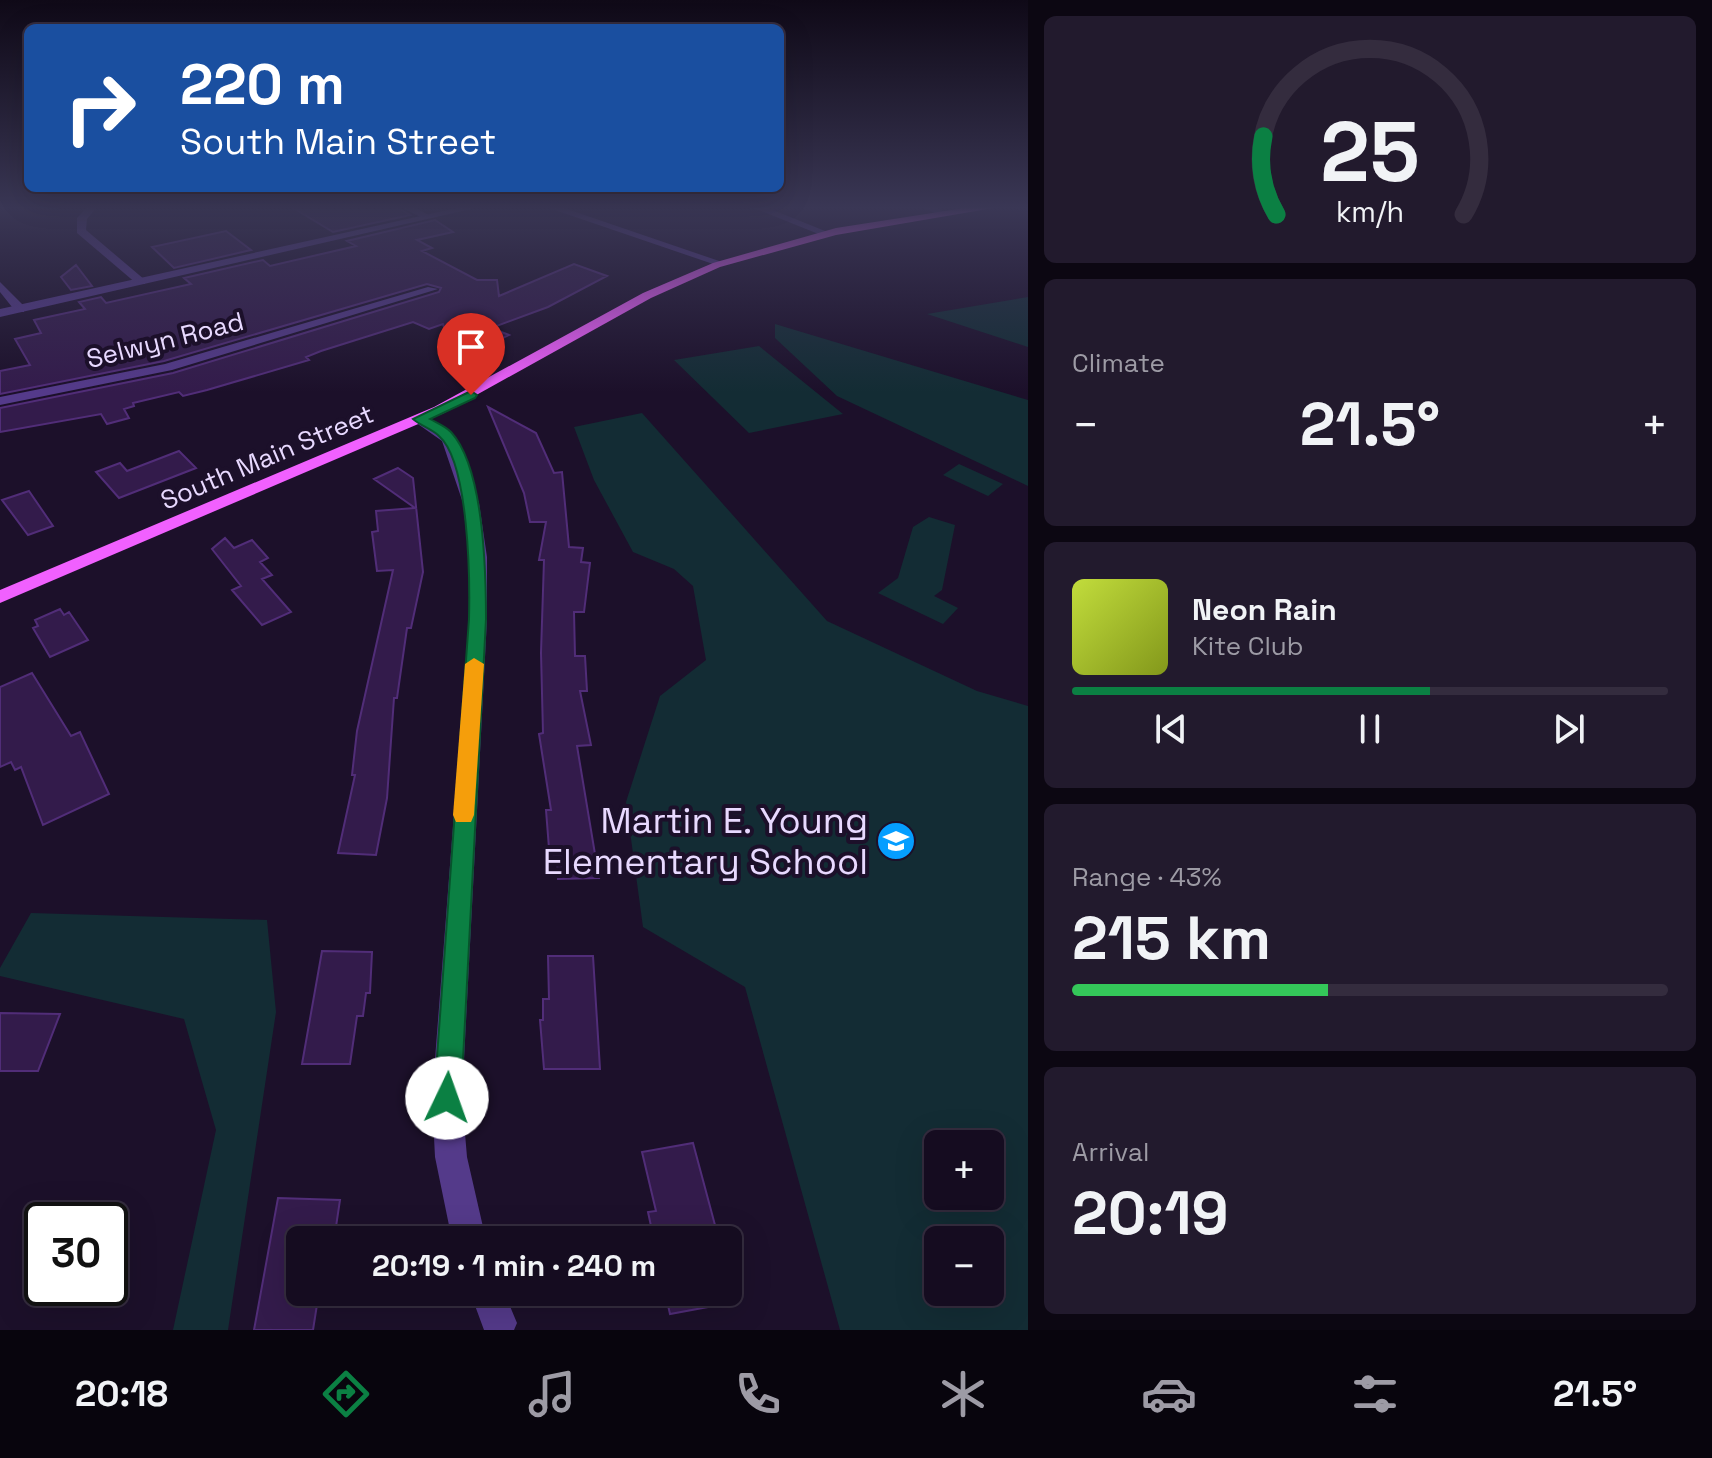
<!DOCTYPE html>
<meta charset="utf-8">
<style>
:root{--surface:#150c20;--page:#221a2d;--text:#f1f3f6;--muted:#9d9ba5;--line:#342c3e;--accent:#0b8043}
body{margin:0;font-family:"Space Grotesk",sans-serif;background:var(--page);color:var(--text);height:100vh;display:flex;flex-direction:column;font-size:30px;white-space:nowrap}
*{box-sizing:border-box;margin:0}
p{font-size:26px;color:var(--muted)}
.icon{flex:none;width:44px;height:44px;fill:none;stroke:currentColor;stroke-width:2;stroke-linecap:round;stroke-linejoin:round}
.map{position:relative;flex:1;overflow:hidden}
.panel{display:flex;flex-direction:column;gap:16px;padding:16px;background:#0c0712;width:684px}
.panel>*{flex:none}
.banner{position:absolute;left:24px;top:24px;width:760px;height:168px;border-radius:12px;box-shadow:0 8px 32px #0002,0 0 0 2px var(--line);background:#1a4fa0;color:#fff;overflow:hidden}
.controls{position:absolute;left:924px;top:1130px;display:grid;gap:16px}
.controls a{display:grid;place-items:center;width:80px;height:80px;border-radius:12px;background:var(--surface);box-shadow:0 8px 32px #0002,0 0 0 2px var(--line);font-size:40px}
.speed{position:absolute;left:24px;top:1202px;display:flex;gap:16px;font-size:40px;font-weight:700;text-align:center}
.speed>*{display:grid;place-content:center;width:104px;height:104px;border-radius:50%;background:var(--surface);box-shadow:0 8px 32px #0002,0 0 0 2px var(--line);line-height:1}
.speed .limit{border:4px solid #111;border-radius:12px;background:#fff;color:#111}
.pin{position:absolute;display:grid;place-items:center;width:68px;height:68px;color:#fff;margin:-82px -34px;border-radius:50% 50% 50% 0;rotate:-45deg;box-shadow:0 0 8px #0007}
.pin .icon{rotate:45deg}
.me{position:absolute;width:88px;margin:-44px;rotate:3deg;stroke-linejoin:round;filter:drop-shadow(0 0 6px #0008)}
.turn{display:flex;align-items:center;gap:28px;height:168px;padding:0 24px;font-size:36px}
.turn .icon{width:104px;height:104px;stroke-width:2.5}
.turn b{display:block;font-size:56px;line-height:68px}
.big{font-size:60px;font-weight:700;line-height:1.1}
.panel .tile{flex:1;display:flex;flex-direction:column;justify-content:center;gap:12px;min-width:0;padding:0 28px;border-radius:12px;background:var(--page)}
.panel .dial{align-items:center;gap:0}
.dial svg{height:208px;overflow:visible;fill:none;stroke:var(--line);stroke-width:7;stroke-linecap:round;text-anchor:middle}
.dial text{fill:var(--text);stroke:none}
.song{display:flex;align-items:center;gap:24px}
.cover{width:96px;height:96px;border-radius:12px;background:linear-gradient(135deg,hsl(70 70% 55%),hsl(70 70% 35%))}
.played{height:8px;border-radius:4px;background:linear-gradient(90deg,var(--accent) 60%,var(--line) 60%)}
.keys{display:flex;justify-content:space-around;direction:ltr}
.heat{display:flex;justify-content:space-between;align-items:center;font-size:44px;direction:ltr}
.charge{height:12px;border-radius:6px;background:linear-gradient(90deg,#34c759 43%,var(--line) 0)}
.trip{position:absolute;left:286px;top:1226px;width:456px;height:80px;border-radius:12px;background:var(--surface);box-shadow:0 8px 32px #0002,0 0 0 2px var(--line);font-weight:700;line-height:80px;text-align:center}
.tab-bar{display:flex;height:128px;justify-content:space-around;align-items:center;background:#08050d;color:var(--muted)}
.tab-bar .icon{width:56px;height:56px}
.tab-bar .selected{color:var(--accent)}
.tab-bar b{font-size:36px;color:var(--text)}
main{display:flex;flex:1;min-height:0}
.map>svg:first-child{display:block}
</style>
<main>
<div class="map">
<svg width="1028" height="1330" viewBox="0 0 1028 1330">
<rect width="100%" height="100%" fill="#1c102a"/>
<path fill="#132c34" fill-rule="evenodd" d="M1028,297v50l-101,-33z
M775,324l253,76v86l-191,-90 -62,-58z
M759,346l84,68 -94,19 -75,-73z
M642,413l185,208 150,70 51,15v624h-188l-95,-343 -102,-60 -17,-125 34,-106 46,-36 -13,-74 -19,-17 -41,-17 -39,-72 -20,-53zM938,1144h52v52h-52zM938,1240h52v52h-52z
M959,464l44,20 -15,12 -45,-21z
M929,517l26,8 -13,65 -8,6 24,12 -15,16 -65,-31 20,-15 15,-51z
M31,913l236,7 9,92 -48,318h-55l43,-200 -32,-111 -184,-43v-8z"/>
<path fill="#331b4b" stroke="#512d78" stroke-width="2" d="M290,206h105l15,9 -77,17z
M435,220l18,12 -36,8 15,8 -10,3 55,29h20l2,16 75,-32 33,12 -59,31 -57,21 18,7 -32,16 -30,-14 -4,-13 -14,5 -16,-7 -92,29 -15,6 3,3 -102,30 -24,6 -4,-4 -46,11 1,3 -10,3 5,9 -22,6 -6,-10 -101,18v-24l173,-35 266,-81 2,-4 -14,-4 -263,77 -164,33v-23l30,-6 -15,-26 26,-6 -7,-13 51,-11 -6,-7 22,-5 5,6 85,-19 -7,-6 79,-18 7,6 86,-20 -9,-5z
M226,231l25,19 -77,18 -22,-21z
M76,265l16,21 -21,4 -10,-13z
M488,407l48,26 18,40 8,-1 7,75 14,1 -2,14 9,1 -6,49h-10l1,44h10l2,35h-7l11,54 -14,1 22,132 -41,1 -1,-18h-7l-4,-51h5l-12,-76 4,-1 -2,-80 3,-93h-5l7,-38h-16l-6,-29z
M179,451l17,17 -77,30 -23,-26 24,-9 7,8z
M398,468l15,10 10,94 -12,56h-4l-10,70h-3l-7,100 -11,57 -38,-2 17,-78h-3l5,-44 36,-161 -16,1 -5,-39 6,-1 -2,-20 39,-3 -41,-29z
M29,491l24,35 -25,9 -26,-35z
M225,538l9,10 18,-8 16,18 -8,4 12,13 -10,4 29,33 -29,13 -30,-35 9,-4 -29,-37z
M60,609l4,6 5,-3 19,28 -38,17 -17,-29 5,-2 -3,-6z
M32,673l39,63 9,-4 29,62 -66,31 -22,-58 -6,3 -4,-8 -11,5v-80z
M322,951l50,1 -2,41h-4l-3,23h-6l-7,48h-48z
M548,956h45l7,113h-56l-4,-49h3v-21h6z
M0,1013l60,1 -22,57h-38z
M693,1143l26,97h-65l-6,-28 8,-1 -14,-59z
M278,1198l62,2 -6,40h-34v52h19l-6,38h-59z
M665,1292h64l1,11 -60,11z"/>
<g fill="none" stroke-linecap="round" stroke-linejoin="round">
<path fill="#543a8a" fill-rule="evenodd" d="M88,206h10l-11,13 -1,11 59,50v4h-8l-60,-51v-15z
M398,206h13l22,11 -8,2z
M543,206h15l167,57 -9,2z
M749,206h14l67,27 -9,2z
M920,206h13l16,8 -8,2z
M0,282l24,24v6h-8l-16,-20z
M428,287l10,2 -266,81 -172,35v-8l165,-33z
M420,415l36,24 23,64 8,54v62l-25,479 5,59 19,83h-34l-17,-83 -3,-59 37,-479v-62l-6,-54 -21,-62 -27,-19 -2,-3z
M470,1292h34l13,31 -3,7h-30z"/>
<path fill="#543a8a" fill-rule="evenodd" d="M466,206h18l-484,111v-8z"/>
<path fill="#f160ff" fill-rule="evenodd" d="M977,206h28l-169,29 -116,32 -69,31 -207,115 -444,190v-13l434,-183 209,-114 70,-30 123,-35z"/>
</g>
<linearGradient id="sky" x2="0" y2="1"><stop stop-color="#0f0917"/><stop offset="0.53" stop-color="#3a3755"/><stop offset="1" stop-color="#3a3755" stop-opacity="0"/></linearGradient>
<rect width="1028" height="392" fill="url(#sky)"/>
<path fill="#0b8043" stroke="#07532c" stroke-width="2" d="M471,391l6,4 -2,3 -45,21c7,4 15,7 21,13 33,36 35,140 35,187l-25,479 -4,10 -10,4 -9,-4 -4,-10 35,-479c1,-39 0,-157 -30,-183 -7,-7 -18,-10 -26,-17z"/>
<path fill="#f59e0b" d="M474,658l10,6 -10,151 -3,7h-15l-3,-7 12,-151z"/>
<defs>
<g id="school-disc" transform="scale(2)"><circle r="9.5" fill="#059eff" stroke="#1c102a"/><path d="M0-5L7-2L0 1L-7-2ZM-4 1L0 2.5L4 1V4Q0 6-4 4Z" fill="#fff"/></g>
</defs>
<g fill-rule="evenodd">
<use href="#school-disc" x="896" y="841"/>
</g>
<g text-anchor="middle" stroke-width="8" stroke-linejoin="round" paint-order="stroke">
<g font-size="26" fill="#e8d9ff" stroke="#1c102a">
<text transform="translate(165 340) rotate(-14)" y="9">Selwyn Road</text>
<text transform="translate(267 457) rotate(-23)" y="9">South Main Street</text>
</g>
<g font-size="36" fill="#e8d9ff" stroke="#1c102a" text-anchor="end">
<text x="868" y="833">Martin E. Young<tspan x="868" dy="41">Elementary School</tspan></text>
</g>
</g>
</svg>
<div class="controls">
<a>+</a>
<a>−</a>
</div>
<div class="speed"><div class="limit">30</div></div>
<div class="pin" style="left:471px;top:395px;background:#d93025"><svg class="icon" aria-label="arrive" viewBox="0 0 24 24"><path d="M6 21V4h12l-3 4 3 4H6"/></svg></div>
<svg class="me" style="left:447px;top:1098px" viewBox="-20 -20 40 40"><circle r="19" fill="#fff"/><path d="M0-13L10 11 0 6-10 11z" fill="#0b8043"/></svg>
<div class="trip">20:19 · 1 min · 240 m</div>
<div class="banner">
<div class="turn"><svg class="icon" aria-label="right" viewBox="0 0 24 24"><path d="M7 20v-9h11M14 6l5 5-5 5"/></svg><div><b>220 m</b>South Main Street</div></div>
</div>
</div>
<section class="panel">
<div class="tile dial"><svg viewBox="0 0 100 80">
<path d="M14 69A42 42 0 1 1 86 69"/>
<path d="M14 69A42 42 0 0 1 9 39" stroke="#0b8043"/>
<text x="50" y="56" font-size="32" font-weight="700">25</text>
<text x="50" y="72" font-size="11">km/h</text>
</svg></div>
<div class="tile"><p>Climate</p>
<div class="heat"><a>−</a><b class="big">21.5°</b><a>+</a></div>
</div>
<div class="tile">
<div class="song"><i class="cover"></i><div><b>Neon Rain</b><p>Kite Club</p></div></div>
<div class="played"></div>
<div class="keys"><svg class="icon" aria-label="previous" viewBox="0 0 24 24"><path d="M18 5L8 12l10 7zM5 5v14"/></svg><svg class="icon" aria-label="pause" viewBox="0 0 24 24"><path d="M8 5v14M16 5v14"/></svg><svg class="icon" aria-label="next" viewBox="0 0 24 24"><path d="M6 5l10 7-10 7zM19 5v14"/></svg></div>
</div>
<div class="tile"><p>Range · 43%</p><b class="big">215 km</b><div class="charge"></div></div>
<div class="tile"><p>Arrival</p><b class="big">20:19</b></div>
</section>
</main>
<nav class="tab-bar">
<b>20:18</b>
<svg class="icon selected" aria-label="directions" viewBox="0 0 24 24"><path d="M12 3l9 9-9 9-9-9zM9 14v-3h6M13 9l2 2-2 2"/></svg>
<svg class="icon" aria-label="music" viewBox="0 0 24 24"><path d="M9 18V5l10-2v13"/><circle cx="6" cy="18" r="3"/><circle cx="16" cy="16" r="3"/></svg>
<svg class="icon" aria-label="phone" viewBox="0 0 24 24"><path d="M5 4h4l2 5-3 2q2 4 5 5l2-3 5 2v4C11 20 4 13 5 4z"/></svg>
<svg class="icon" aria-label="climate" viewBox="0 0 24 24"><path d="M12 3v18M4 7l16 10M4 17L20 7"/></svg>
<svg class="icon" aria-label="car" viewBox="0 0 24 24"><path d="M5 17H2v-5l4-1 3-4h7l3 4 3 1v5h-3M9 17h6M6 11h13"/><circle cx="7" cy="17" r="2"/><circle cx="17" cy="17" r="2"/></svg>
<svg class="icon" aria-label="filters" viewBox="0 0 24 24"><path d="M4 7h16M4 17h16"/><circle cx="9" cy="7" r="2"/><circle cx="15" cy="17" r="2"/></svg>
<b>21.5°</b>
</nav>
